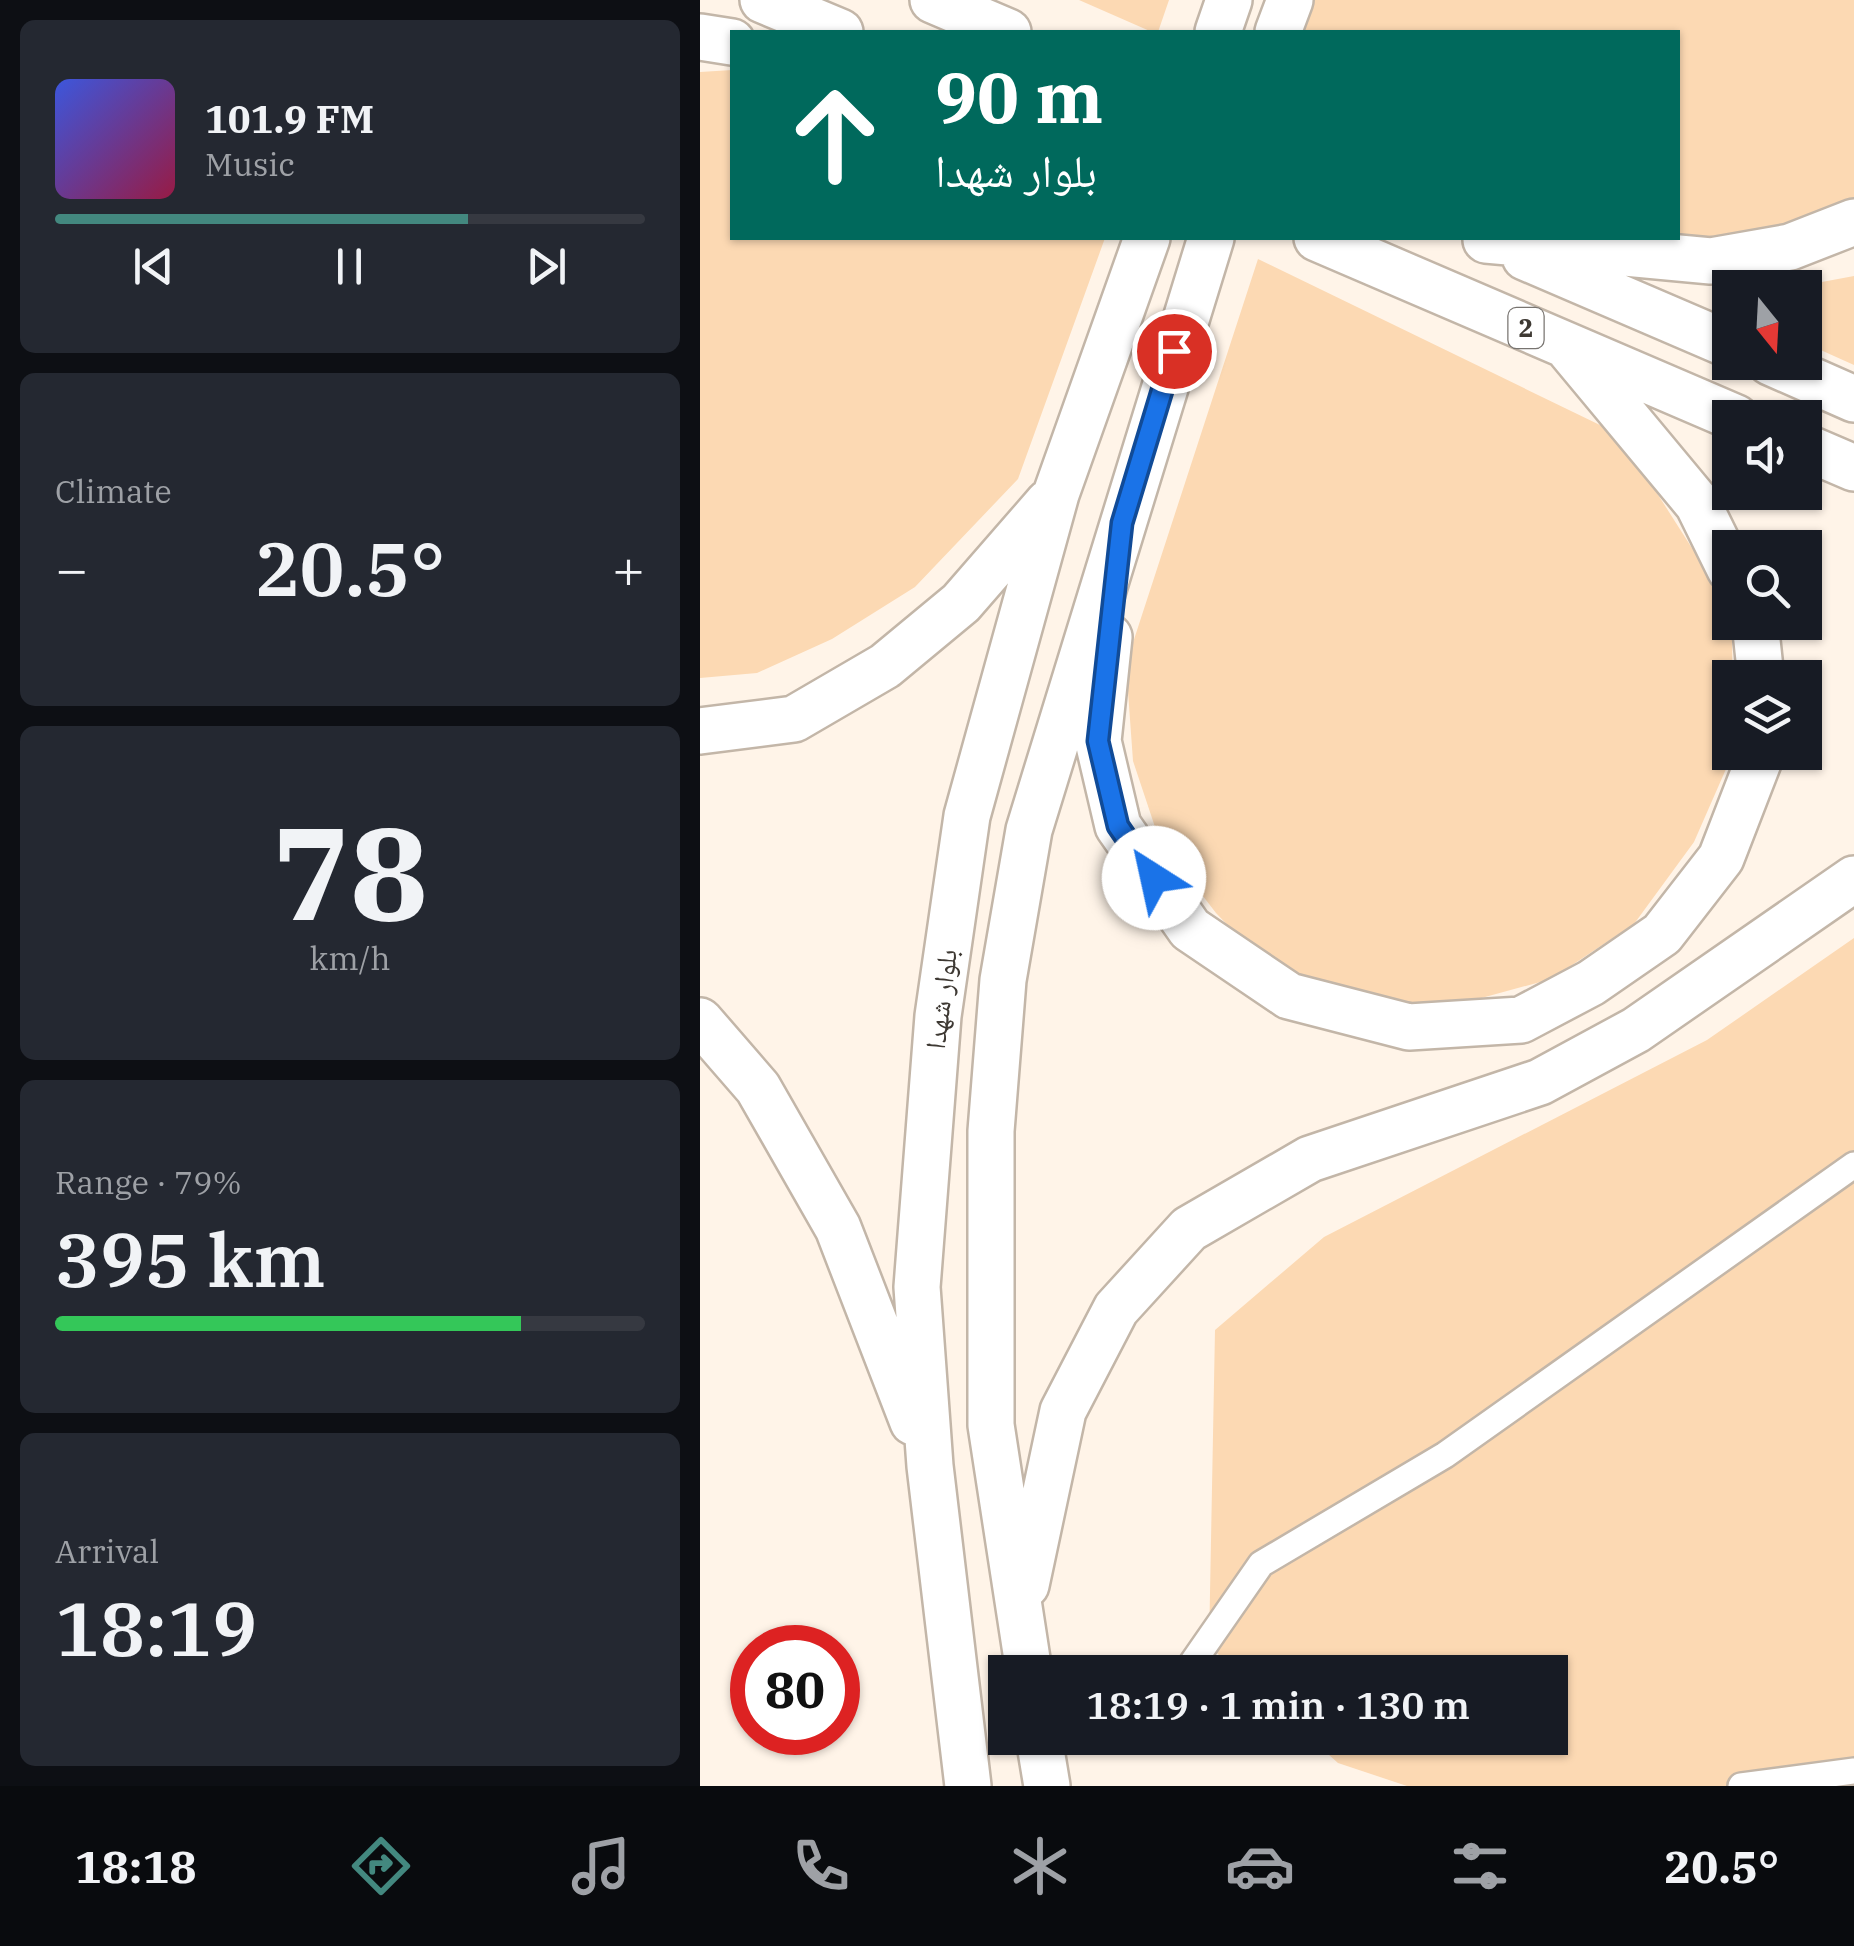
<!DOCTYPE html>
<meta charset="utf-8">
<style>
:root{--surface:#171b24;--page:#242831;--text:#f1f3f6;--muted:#9ea1a6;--line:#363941;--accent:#43887f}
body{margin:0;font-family:"IBM Plex Serif","Noto Naskh Arabic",serif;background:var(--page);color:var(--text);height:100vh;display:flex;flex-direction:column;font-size:38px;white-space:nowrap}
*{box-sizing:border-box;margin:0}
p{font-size:32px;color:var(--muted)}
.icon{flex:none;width:55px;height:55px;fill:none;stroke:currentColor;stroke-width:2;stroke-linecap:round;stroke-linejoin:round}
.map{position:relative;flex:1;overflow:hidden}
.drawer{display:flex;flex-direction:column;gap:20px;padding:20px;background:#0d0f14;width:700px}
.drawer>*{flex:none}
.top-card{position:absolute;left:30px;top:30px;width:950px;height:210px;border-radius:0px;box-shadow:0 2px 8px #0004;background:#00695c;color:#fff;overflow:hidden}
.needle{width:65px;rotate:162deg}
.fabs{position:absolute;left:1012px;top:270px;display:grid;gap:20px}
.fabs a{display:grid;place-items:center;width:110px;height:110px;border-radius:0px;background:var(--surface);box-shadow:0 2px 8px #0004;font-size:50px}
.speed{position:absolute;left:30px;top:1625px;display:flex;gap:20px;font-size:50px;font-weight:700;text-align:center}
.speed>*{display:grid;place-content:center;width:130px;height:130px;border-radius:50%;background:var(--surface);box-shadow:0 2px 8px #0004;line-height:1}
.speed .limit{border:15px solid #d22;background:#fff;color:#111}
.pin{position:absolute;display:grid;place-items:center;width:85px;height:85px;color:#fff;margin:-42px;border:5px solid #fff;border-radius:50%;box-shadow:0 2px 10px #0007}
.me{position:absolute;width:110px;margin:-55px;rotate:325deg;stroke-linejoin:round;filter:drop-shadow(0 0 8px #0008)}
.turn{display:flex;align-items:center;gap:35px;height:210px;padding:0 40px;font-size:45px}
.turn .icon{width:130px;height:130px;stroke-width:2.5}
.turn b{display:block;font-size:70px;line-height:85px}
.big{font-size:75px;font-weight:600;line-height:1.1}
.drawer .tile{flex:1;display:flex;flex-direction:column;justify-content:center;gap:15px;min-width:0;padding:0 35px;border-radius:15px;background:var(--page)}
.drawer .dial{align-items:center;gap:0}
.dial b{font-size:130px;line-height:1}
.song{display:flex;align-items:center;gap:30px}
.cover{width:120px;height:120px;border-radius:15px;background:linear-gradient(135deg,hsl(230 70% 55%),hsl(340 70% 35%))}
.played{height:10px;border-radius:5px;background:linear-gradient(90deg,var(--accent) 70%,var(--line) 70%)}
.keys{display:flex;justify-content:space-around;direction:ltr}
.heat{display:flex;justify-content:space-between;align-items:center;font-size:55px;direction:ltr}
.charge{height:15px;border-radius:8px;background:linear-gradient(90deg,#34c759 79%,var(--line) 0)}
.trip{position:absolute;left:288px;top:1655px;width:580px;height:100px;border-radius:0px;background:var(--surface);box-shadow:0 2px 8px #0004;font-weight:600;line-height:100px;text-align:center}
.tabs{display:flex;height:160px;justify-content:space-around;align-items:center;background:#090b0e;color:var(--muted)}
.tabs .icon{width:70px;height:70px}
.tabs .active{color:var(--accent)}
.tabs b{font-size:45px;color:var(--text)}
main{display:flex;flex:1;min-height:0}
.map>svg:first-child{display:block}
</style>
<main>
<section class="drawer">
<div class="tile">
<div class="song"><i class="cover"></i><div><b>101.9 FM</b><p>Music</p></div></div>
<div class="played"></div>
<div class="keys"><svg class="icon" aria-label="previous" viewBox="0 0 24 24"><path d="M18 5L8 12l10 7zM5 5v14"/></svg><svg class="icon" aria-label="pause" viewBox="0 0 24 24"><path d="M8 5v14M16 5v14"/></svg><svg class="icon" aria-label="next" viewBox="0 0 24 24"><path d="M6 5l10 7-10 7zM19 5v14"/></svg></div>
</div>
<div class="tile"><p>Climate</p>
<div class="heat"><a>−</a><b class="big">20.5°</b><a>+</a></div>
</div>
<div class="tile dial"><b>78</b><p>km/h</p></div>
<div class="tile"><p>Range · 79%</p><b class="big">395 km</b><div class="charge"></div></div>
<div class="tile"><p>Arrival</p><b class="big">18:19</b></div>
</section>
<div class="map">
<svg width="1154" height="1786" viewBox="0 0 1154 1786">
<rect width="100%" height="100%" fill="#fff4e8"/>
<path fill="#fcd9b3" d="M379,0h90l-11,32h-6z
M606,0h548v201l-94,41 -82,-4v-206h-384z
M32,70v168h373l-87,241 -103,108 -83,52 -75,34 -57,5v-606z
M558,259l344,167 46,53 49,77 35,68 1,129 -39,89 -60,82 -83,55 -95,26 -76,1 -104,-30 -60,-63 -57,-74 -26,-78 -7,-97z
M1154,276v89l-49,-22v-55l-10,-1z
M1154,938v848h-447l-69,-23 -28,-25h240v-66h-312l-29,-26 6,-316 109,-93 383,-197z"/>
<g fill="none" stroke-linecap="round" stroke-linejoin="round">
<g stroke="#c3b6a8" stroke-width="30">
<path id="street" d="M486,1672l75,-108 184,-109 409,-290
M1041,1786l113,-15"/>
</g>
<g stroke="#c3b6a8" stroke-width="50">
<path id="highway" d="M63,0l77,32
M233,0l75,32
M518,32l11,-32
M578,32l12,-32
M0,37l32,5
M617,238l419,180
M786,240l225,21 79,-14 64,-25
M825,257l205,88
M870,350l128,154 32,65
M1070,362l84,37
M1105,447l49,21
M1055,622l6,56
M409,637l-11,104 20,85 72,103 99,67 120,31 112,-7 70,-37 71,-49 59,-76 41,-106
M0,731l94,-12 91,-53 76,-63 87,-100
M0,1021l58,67 80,140 75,194
M326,1585l37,-174 53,-102 73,-80 121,-70 230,-77 96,-52 218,-151
M329,1672l-38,-247v-294l12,-151 26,-150 182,-592
M339,1738l8,48
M268,1786l-38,-320 -13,-179 21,-271 29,-200 89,-322 91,-256"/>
</g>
<use href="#street" stroke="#fff" stroke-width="25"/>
<use href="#highway" stroke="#fff" stroke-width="45"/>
</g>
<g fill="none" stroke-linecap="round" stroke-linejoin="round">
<g stroke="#114b97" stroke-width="25">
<path id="route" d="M454,878l-36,-52 -20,-85 24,-218 52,-172"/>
</g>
<use href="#route" stroke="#1a73e8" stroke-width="18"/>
</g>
<g text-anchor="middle" stroke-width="9" stroke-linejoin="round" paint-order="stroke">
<rect fill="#fff" stroke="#787470" stroke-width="2.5" x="808.5" y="308" width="35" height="40" rx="8"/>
<g font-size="25" font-weight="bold" fill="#3e3933">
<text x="826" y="337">2</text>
</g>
<g font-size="28" fill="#3e3933" stroke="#fff">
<text transform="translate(241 999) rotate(-83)" y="10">بلوار شهدا</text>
</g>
</g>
</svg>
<div class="fabs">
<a><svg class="needle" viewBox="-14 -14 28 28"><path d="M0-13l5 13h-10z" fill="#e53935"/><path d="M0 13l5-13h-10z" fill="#9ea1a6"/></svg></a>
<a><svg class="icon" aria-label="sound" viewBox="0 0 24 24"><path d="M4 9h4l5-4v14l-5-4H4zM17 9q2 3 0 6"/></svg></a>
<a><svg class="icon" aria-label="search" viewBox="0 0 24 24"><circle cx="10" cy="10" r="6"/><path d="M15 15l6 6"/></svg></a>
<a><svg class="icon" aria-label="layers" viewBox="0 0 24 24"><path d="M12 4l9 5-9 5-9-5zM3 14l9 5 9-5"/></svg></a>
</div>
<div class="speed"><div class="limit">80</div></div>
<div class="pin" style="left:474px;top:351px;background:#d93025"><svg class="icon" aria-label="arrive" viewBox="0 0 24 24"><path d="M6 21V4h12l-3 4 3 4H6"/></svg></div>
<svg class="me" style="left:454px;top:878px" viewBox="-20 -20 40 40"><circle r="19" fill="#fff"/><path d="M0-13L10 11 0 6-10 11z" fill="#1a73e8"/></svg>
<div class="trip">18:19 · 1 min · 130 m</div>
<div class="top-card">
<div class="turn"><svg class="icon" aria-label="ahead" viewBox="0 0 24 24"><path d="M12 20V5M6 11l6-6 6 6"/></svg><div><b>90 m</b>بلوار شهدا</div></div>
</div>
</div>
</main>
<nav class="tabs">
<b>18:18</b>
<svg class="icon active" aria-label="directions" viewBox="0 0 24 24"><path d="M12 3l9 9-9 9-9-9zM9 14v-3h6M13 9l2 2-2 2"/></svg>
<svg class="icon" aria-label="music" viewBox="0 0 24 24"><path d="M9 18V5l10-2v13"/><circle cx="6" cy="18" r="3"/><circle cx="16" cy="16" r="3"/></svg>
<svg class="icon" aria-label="phone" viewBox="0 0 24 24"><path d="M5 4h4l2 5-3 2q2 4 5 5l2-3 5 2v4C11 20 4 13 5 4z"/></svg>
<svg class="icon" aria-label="climate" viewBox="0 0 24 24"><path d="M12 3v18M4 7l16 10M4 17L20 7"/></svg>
<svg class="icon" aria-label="car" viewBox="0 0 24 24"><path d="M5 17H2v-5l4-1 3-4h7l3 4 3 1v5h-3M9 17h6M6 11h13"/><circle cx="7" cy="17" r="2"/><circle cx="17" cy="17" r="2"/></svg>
<svg class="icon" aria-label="filters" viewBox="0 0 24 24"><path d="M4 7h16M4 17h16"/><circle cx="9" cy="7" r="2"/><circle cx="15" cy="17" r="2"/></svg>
<b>20.5°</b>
</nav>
